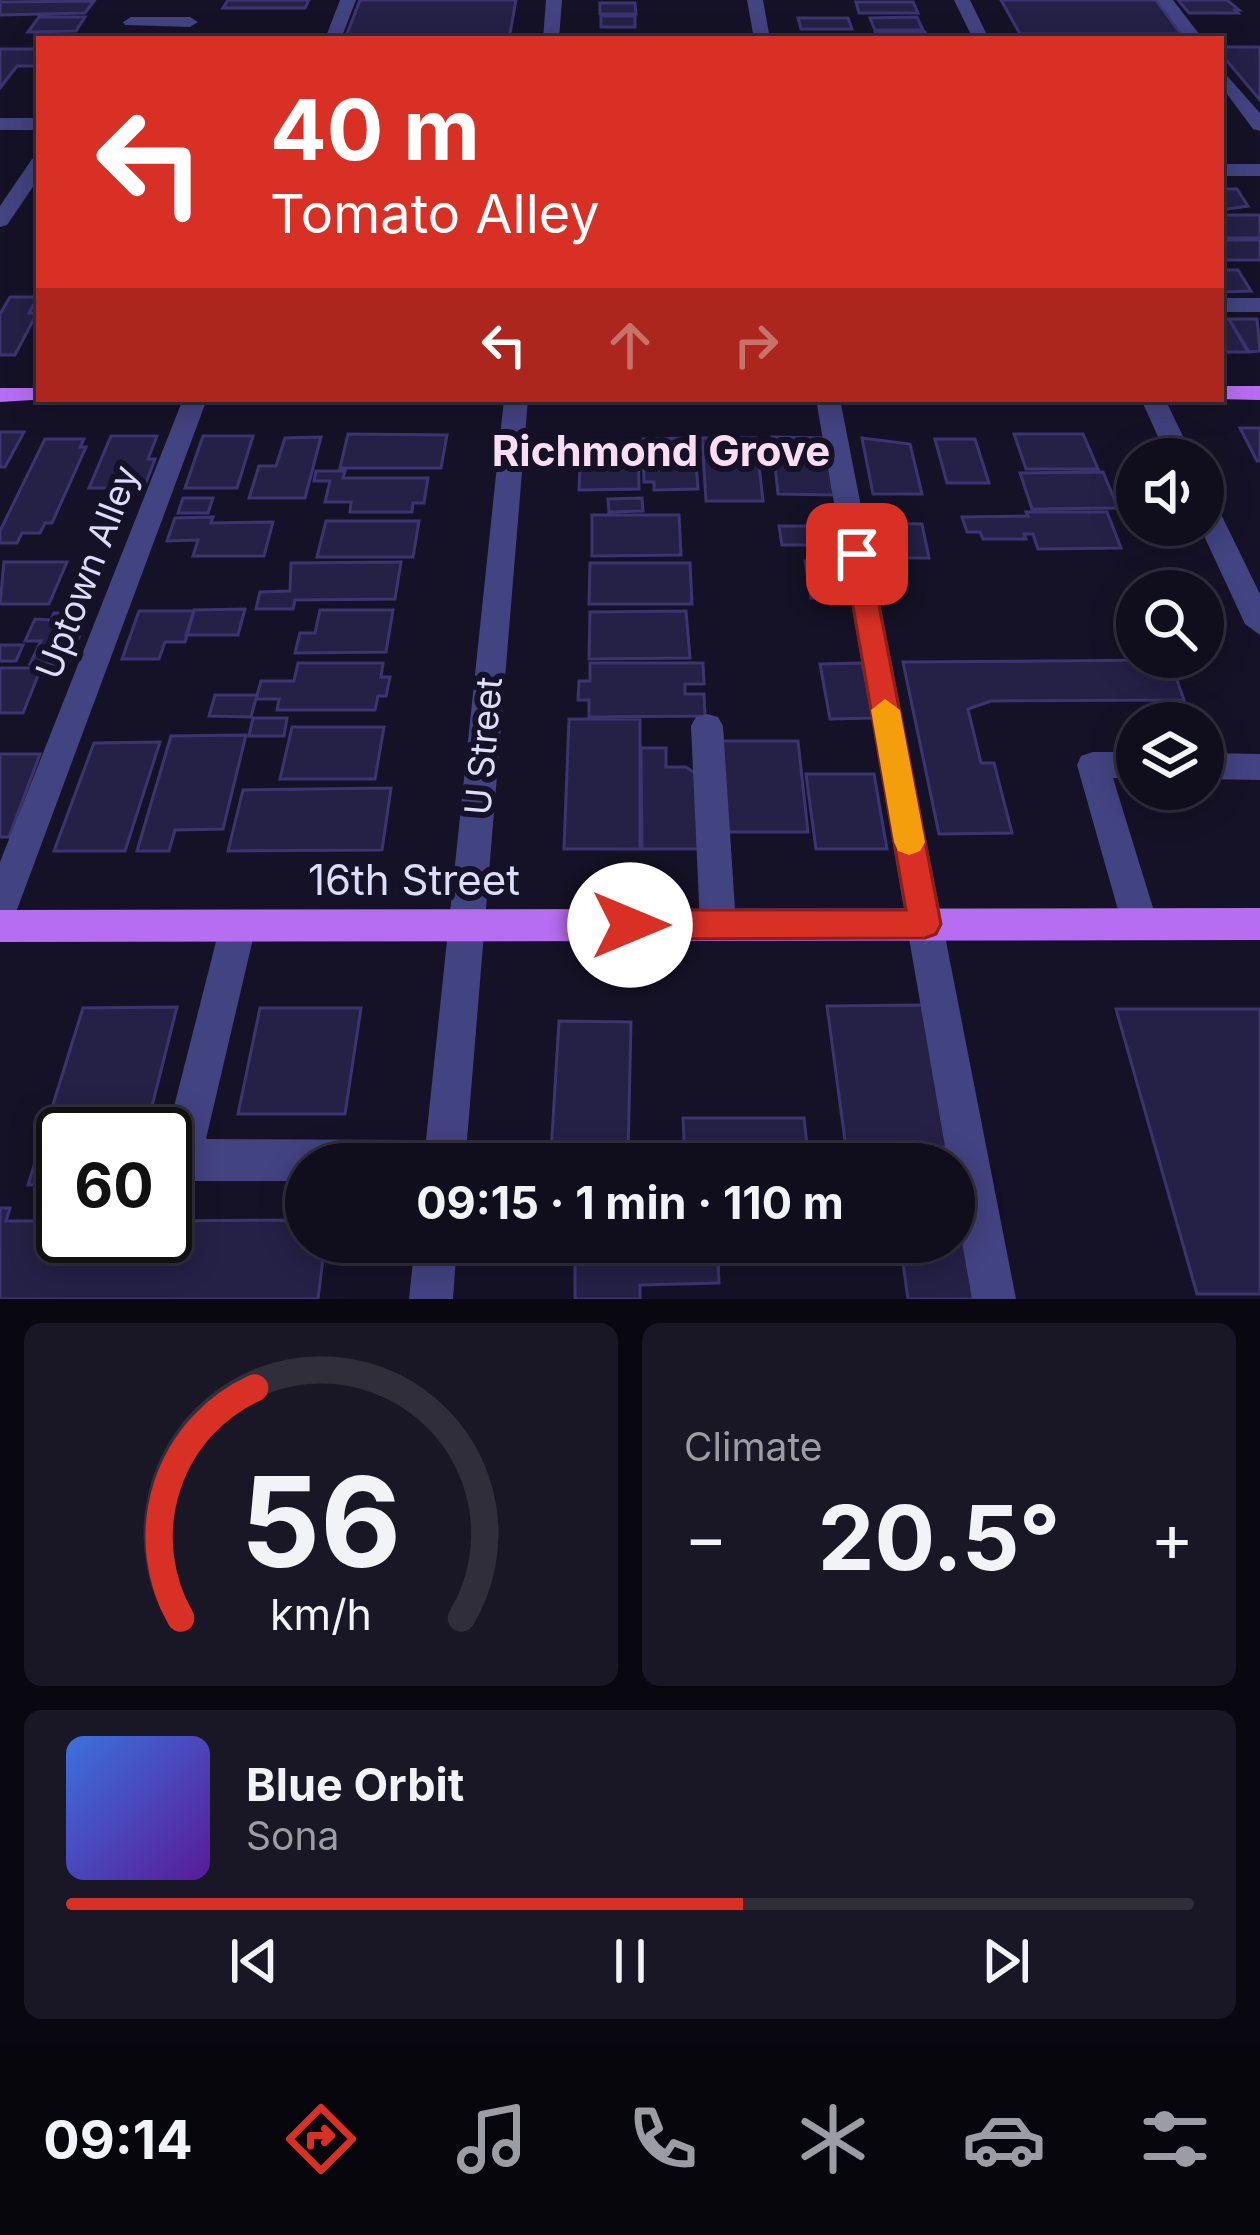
<!DOCTYPE html>
<meta charset="utf-8">
<style>
:root{--surface:#100e1d;--page:#191726;--text:#f1f3f6;--muted:#9c9ca4;--line:#302e3b;--accent:#d93025}
body{margin:0;font-family:Inter,sans-serif;background:var(--page);color:var(--text);height:100vh;display:flex;flex-direction:column;font-size:45px;white-space:nowrap}
*{box-sizing:border-box;margin:0}
p{font-size:39px;color:var(--muted)}
.icon{flex:none;width:66px;height:66px;fill:none;stroke:currentColor;stroke-width:2;stroke-linecap:round;stroke-linejoin:round}
.map{position:relative;height:1299px;overflow:hidden}
.panel{display:flex;flex-direction:column;gap:24px;padding:24px;background:#090810;flex:1}
.panel>*{flex:none}
.top-card{position:absolute;left:36px;top:36px;width:1188px;height:366px;border-radius:0px;box-shadow:0 6px 30px #0003,0 0 0 3px var(--line);background:#d93025;color:#fff;overflow:hidden}
.buttons{position:absolute;left:1116px;top:438px;display:grid;gap:24px}
.buttons a{display:grid;place-items:center;width:108px;height:108px;border-radius:50%;background:var(--surface);box-shadow:0 6px 30px #0003,0 0 0 3px var(--line);font-size:60px}
.speed{position:absolute;left:36px;top:1107px;display:flex;gap:24px;font-size:60px;font-weight:700;text-align:center}
.speed>*{display:grid;place-content:center;width:156px;height:156px;border-radius:50%;background:var(--surface);box-shadow:0 6px 30px #0003,0 0 0 3px var(--line);line-height:1}
.speed .limit{border:6px solid #111;border-radius:18px;background:#fff;color:#111}
.pin{position:absolute;display:grid;place-items:center;width:102px;height:102px;color:#fff;margin:-51px;border-radius:24px;box-shadow:0 6px 18px #0006}
.me{position:absolute;width:132px;margin:-66px;rotate:90deg;stroke-linejoin:round;filter:drop-shadow(0 0 9px #0008)}
.turn{display:flex;align-items:center;gap:42px;height:252px;padding:0 36px;font-size:54px}
.turn .icon{width:156px;height:156px;stroke-width:2.5}
.turn b{display:block;font-size:84px;line-height:102px}
.lanes{display:flex;align-items:center;height:114px;padding:0 36px;background:#0003;justify-content:center;gap:60px;direction:ltr}
.lanes .off{opacity:.35}
.big{font-size:90px;font-weight:700;line-height:1.1}
.panel .widget{flex:1;display:flex;flex-direction:column;justify-content:center;gap:18px;min-width:0;padding:0 42px;border-radius:18px;background:var(--page)}
.panel .dial{align-items:center;gap:0}
.dial svg{height:312px;overflow:visible;fill:none;stroke:var(--line);stroke-width:7;stroke-linecap:round;text-anchor:middle}
.dial text{fill:var(--text);stroke:none}
.song{display:flex;align-items:center;gap:36px}
.cover{width:144px;height:144px;border-radius:18px;background:linear-gradient(135deg,hsl(220 70% 55%),hsl(270 70% 35%))}
.played{height:12px;border-radius:6px;background:linear-gradient(90deg,var(--accent) 60%,var(--line) 60%)}
.keys{display:flex;justify-content:space-around;direction:ltr}
.heat{display:flex;justify-content:space-between;align-items:center;font-size:66px;direction:ltr}
.panel .tiles{flex:1;display:grid;gap:24px;grid-template-columns:1fr 1fr}
.widget:last-child{grid-column:span 2}
.trip{position:absolute;left:285px;top:1143px;width:690px;height:120px;border-radius:60px;background:var(--surface);box-shadow:0 6px 30px #0003,0 0 0 3px var(--line);font-weight:700;line-height:120px;text-align:center}
.tab-bar{display:flex;height:192px;justify-content:space-around;align-items:center;background:#06060c;color:var(--muted)}
.tab-bar .icon{width:84px;height:84px}
.tab-bar .selected{color:var(--accent)}
.tab-bar b{font-size:54px;color:var(--text)}
.map>svg:first-child{display:block}
</style>
<div class="map">
<svg width="1260" height="1299" viewBox="0 0 1260 1299">
<rect width="100%" height="100%" fill="#151227"/>
<path fill="#252046" stroke="#3c3470" stroke-width="3" d="M228,0h81l-4,8h-82z
M360,0h156l-7,39h-164z
M1001,0h155l25,34h-161z
M1178,0h49l12,10h-4l3,3h-49z
M0,1l1,1 93,-1 -9,12 -85,2z
M856,2h57l5,11h-59z
M600,3h35l1,11h-36z
M601,16h34v11h-34z
M39,17h46l-9,14 -48,1z
M917,17l6,13h-48l-5,-12z
M798,18h50l4,11h-51z
M875,32h50l3,7h-51z
M1221,47h39v53l-39,-46z
M0,49h39v17h-22l-17,22z
M1221,189h16l11,17 -27,4z
M1221,215h39v23h-39z
M1221,240h39v20h-39z
M1221,270h17l13,21 -30,1z
M10,297h28l-9,16h8l-22,42h-15v-41z
M1221,319h8l19,33h-27z
M1229,319h28l3,32 -11,1z
M1240,428h20v33h-3z
M0,432h24l-19,35h-5z
M348,434l99,1 -6,33h-101z
M1014,434h69l15,35h-72z
M111,436h46l-9,23h7l-11,29h-55z
M203,436h50l-16,52h-52z
M321,437l-16,61h-56l10,-32h17l9,-28z
M772,437l54,1 8,57 -56,-1z
M694,438l4,51 -44,1v-8h-10l-1,-43z
M702,438h54l7,63h-57z
M862,438l48,6 12,50h-49z
M45,439h39l-4,8h6l-34,76h-7l-5,10h-18l-5,10h-17v-12z
M935,439h40l14,44h-42z
M581,443h57l1,46 -60,1z
M316,471h29l-2,7h85l-4,25h-11l-1,9h-62l1,-10h-26l5,-21h-16z
M1103,472l15,36 -86,1 -12,-36z
M183,498h30l-5,15h-30z
M642,498l1,13 -34,1 -1,-13z
M1026,512h81l14,36 -83,1 -5,-15h-9l2,5h-43l-3,-7h-13l-5,-15 66,-1z
M592,515h87l2,40 -89,1z
M213,517l-2,6 62,-1 -9,34h-71l5,-16 -31,1 8,-23z
M326,521h93l-6,36h-96z
M883,523l39,1 7,34h-39z
M779,526h49l4,19h-50z
M846,560l6,37 -41,1 -6,-37z
M4,562h63l-18,42h-49z
M401,562l-6,37 -100,1 -2,9h-37l4,-17 30,-1 1,-28z
M590,563h100l2,41h-103z
M245,609l-7,26h-52l8,-25z
M320,610h73l-7,42 -91,1 5,-20h15z
M139,611h55l-9,31h-20l-6,17h-37z
M686,611l4,47 -101,1 1,-47z
M54,613h35l-21,51h-38l11,-23h-16l10,-22 16,1z
M0,645h23l-7,16h-16z
M1170,660l14,40 -193,1 -23,8 13,54h13l18,70 -73,1 -36,-172z
M298,663h85l-2,14h9l-4,19h-8l-3,14h-98l2,-11h-23l5,-18h33z
M590,663h113l1,21h-19v10h19l1,22 -116,1v-17h-11l1,-19h11z
M862,663l12,55 -44,1 -10,-55z
M0,668h41l-18,45h-23z
M215,695h42l-6,22 -42,-1z
M253,718h34l-3,18h-35z
M569,719h71v130h-76z
M292,727h92l-9,52h-95z
M246,735l-23,94 -48,1 -6,21h-32l34,-115z
M719,741h79l10,91h-83z
M160,742l-35,109h-71l40,-108z
M641,748h25v19h20l13,9 4,73h-61z
M0,754h40l-31,83h-9z
M806,774h68l13,75h-71z
M391,788l-9,62 -154,1 15,-61z
M922,1005l27,142 -103,1 -19,-142z
M177,1007l-32,127h-82v50l-35,1 55,-177z
M260,1008h101l-16,106h-107z
M1116,1009h144v285h-63z
M559,1021l72,1 -3,133 -77,-2z
M683,1118h121l5,46h-124z
M954,1196h4l19,103h-69l-8,-57h54z
M0,1208h10l-4,13h57v15h102v-15l141,-1v22h19l-7,57h-318z
M575,1242h186l2,17 -45,1 1,23 -79,2v14h-65z"/>
<g fill="none" stroke-linecap="round" stroke-linejoin="round">
<path fill="#424381" fill-rule="evenodd" d="M340,0h16l-15,39h-16z
M546,0h16l-3,39h-16z
M747,0h16l7,39h-16z
M954,0h16l19,39h-16z
M1157,0h16l30,39h-17z
M131,17h59l8,5 -8,5 -65,-2 -2,-3z
M1221,69l39,44v18l-7,-2 -32,-43z
M0,118h39v12h-39z
M39,157v21l-32,47 -7,2v-21l32,-47z
M1221,164h39v12h-39z
M1221,298h39v14h-39z
M183,399h24l-189,508 -5,11 -13,4v-60z
M504,399h24l-63,765h-159v17h-125l-15,-6 -1,-33 55,-216 5,-11 13,-5 13,5 5,11 -50,213 220,1z
M816,399h24l176,900h-44l-18,-103v-32h-6z
M1141,399h24l29,60h-26z
M1203,495l13,9 44,90v41l-15,-11 -46,-99h4z
M707,714l11,3 5,9 13,199 -5,11 -13,5 -13,-5 -5,-11 -9,-199 5,-9z
M1093,752h44v26h-24l45,146 -5,11 -13,5 -13,-5 -5,-11 -45,-159 4,-9z
M1203,753l57,1v26l-57,-1z
M415,1242h42l-4,57h-44z"/>
<path fill="#b76df1" fill-rule="evenodd" d="M1221,386h39v14l-44,-1h5z
M0,388h39v11h9l-48,3z
M1260,908v32l-1260,2v-32z"/>
</g>
<path fill="#d93025" stroke="#8d1f18" stroke-width="3" d="M857,545l12,9 72,370 -5,10 -11,4 -295,1 -12,-4 -5,-10 5,-10 12,-5h276l-62,-356z"/>
<path fill="#f59e0b" d="M885,699l15,11 25,132 -5,9 -11,4 -11,-4 -4,-9 -23,-132z"/>
<g text-anchor="middle" stroke-width="12" stroke-linejoin="round" paint-order="stroke">
<g font-size="36" fill="#dddcfc" stroke="#151227">
<text transform="translate(87 572) rotate(-69)" y="13">Uptown Alley</text>
<text transform="translate(483 746) rotate(-85)" y="13">U Street</text>
</g>
<g font-size="42" font-weight="bold" fill="#fcddf3" stroke="#151227">
<text x="661" y="466">Richmond Grove</text>
</g>
<g font-size="42" fill="#dddcfc" stroke="#151227">
<text x="414" y="895">16th Street</text>
</g>
</g>
</svg>
<div class="buttons">
<a><svg class="icon" aria-label="sound" viewBox="0 0 24 24"><path d="M4 9h4l5-4v14l-5-4H4zM17 9q2 3 0 6"/></svg></a>
<a><svg class="icon" aria-label="search" viewBox="0 0 24 24"><circle cx="10" cy="10" r="6"/><path d="M15 15l6 6"/></svg></a>
<a><svg class="icon" aria-label="layers" viewBox="0 0 24 24"><path d="M12 4l9 5-9 5-9-5zM3 14l9 5 9-5"/></svg></a>
</div>
<div class="speed"><div class="limit">60</div></div>
<div class="pin" style="left:857px;top:554px;background:#d93025"><svg class="icon" aria-label="arrive" viewBox="0 0 24 24"><path d="M6 21V4h12l-3 4 3 4H6"/></svg></div>
<svg class="me" style="left:630px;top:925px" viewBox="-20 -20 40 40"><circle r="19" fill="#fff"/><path d="M0-13L10 11 0 6-10 11z" fill="#d93025"/></svg>
<div class="trip">09:15 · 1 min · 110 m</div>
<div class="top-card">
<div class="turn"><svg class="icon" aria-label="left" viewBox="0 0 24 24"><path d="M17 20v-9H6M10 6l-5 5 5 5"/></svg><div><b>40 m</b>Tomato Alley</div></div>
<div class="lanes"><svg class="icon" aria-label="left" viewBox="0 0 24 24"><path d="M17 20v-9H6M10 6l-5 5 5 5"/></svg><svg class="icon off" aria-label="ahead" viewBox="0 0 24 24"><path d="M12 20V5M6 11l6-6 6 6"/></svg><svg class="icon off" aria-label="right" viewBox="0 0 24 24"><path d="M7 20v-9h11M14 6l5 5-5 5"/></svg></div>
</div>
</div>
<section class="panel">
<div class="tiles">
<div class="widget dial"><svg viewBox="0 0 100 80">
<path d="M14 69A42 42 0 1 1 86 69"/>
<path d="M14 69A42 42 0 0 1 33 10" stroke="#d93025"/>
<text x="50" y="56" font-size="32" font-weight="700">56</text>
<text x="50" y="72" font-size="11">km/h</text>
</svg></div>
<div class="widget"><p>Climate</p>
<div class="heat"><a>−</a><b class="big">20.5°</b><a>+</a></div>
</div>
<div class="widget">
<div class="song"><i class="cover"></i><div><b>Blue Orbit</b><p>Sona</p></div></div>
<div class="played"></div>
<div class="keys"><svg class="icon" aria-label="previous" viewBox="0 0 24 24"><path d="M18 5L8 12l10 7zM5 5v14"/></svg><svg class="icon" aria-label="pause" viewBox="0 0 24 24"><path d="M8 5v14M16 5v14"/></svg><svg class="icon" aria-label="next" viewBox="0 0 24 24"><path d="M6 5l10 7-10 7zM19 5v14"/></svg></div>
</div>
</div>
</section>
<nav class="tab-bar">
<b>09:14</b>
<svg class="icon selected" aria-label="directions" viewBox="0 0 24 24"><path d="M12 3l9 9-9 9-9-9zM9 14v-3h6M13 9l2 2-2 2"/></svg>
<svg class="icon" aria-label="music" viewBox="0 0 24 24"><path d="M9 18V5l10-2v13"/><circle cx="6" cy="18" r="3"/><circle cx="16" cy="16" r="3"/></svg>
<svg class="icon" aria-label="phone" viewBox="0 0 24 24"><path d="M5 4h4l2 5-3 2q2 4 5 5l2-3 5 2v4C11 20 4 13 5 4z"/></svg>
<svg class="icon" aria-label="climate" viewBox="0 0 24 24"><path d="M12 3v18M4 7l16 10M4 17L20 7"/></svg>
<svg class="icon" aria-label="car" viewBox="0 0 24 24"><path d="M5 17H2v-5l4-1 3-4h7l3 4 3 1v5h-3M9 17h6M6 11h13"/><circle cx="7" cy="17" r="2"/><circle cx="17" cy="17" r="2"/></svg>
<svg class="icon" aria-label="filters" viewBox="0 0 24 24"><path d="M4 7h16M4 17h16"/><circle cx="9" cy="7" r="2"/><circle cx="15" cy="17" r="2"/></svg>
</nav>
